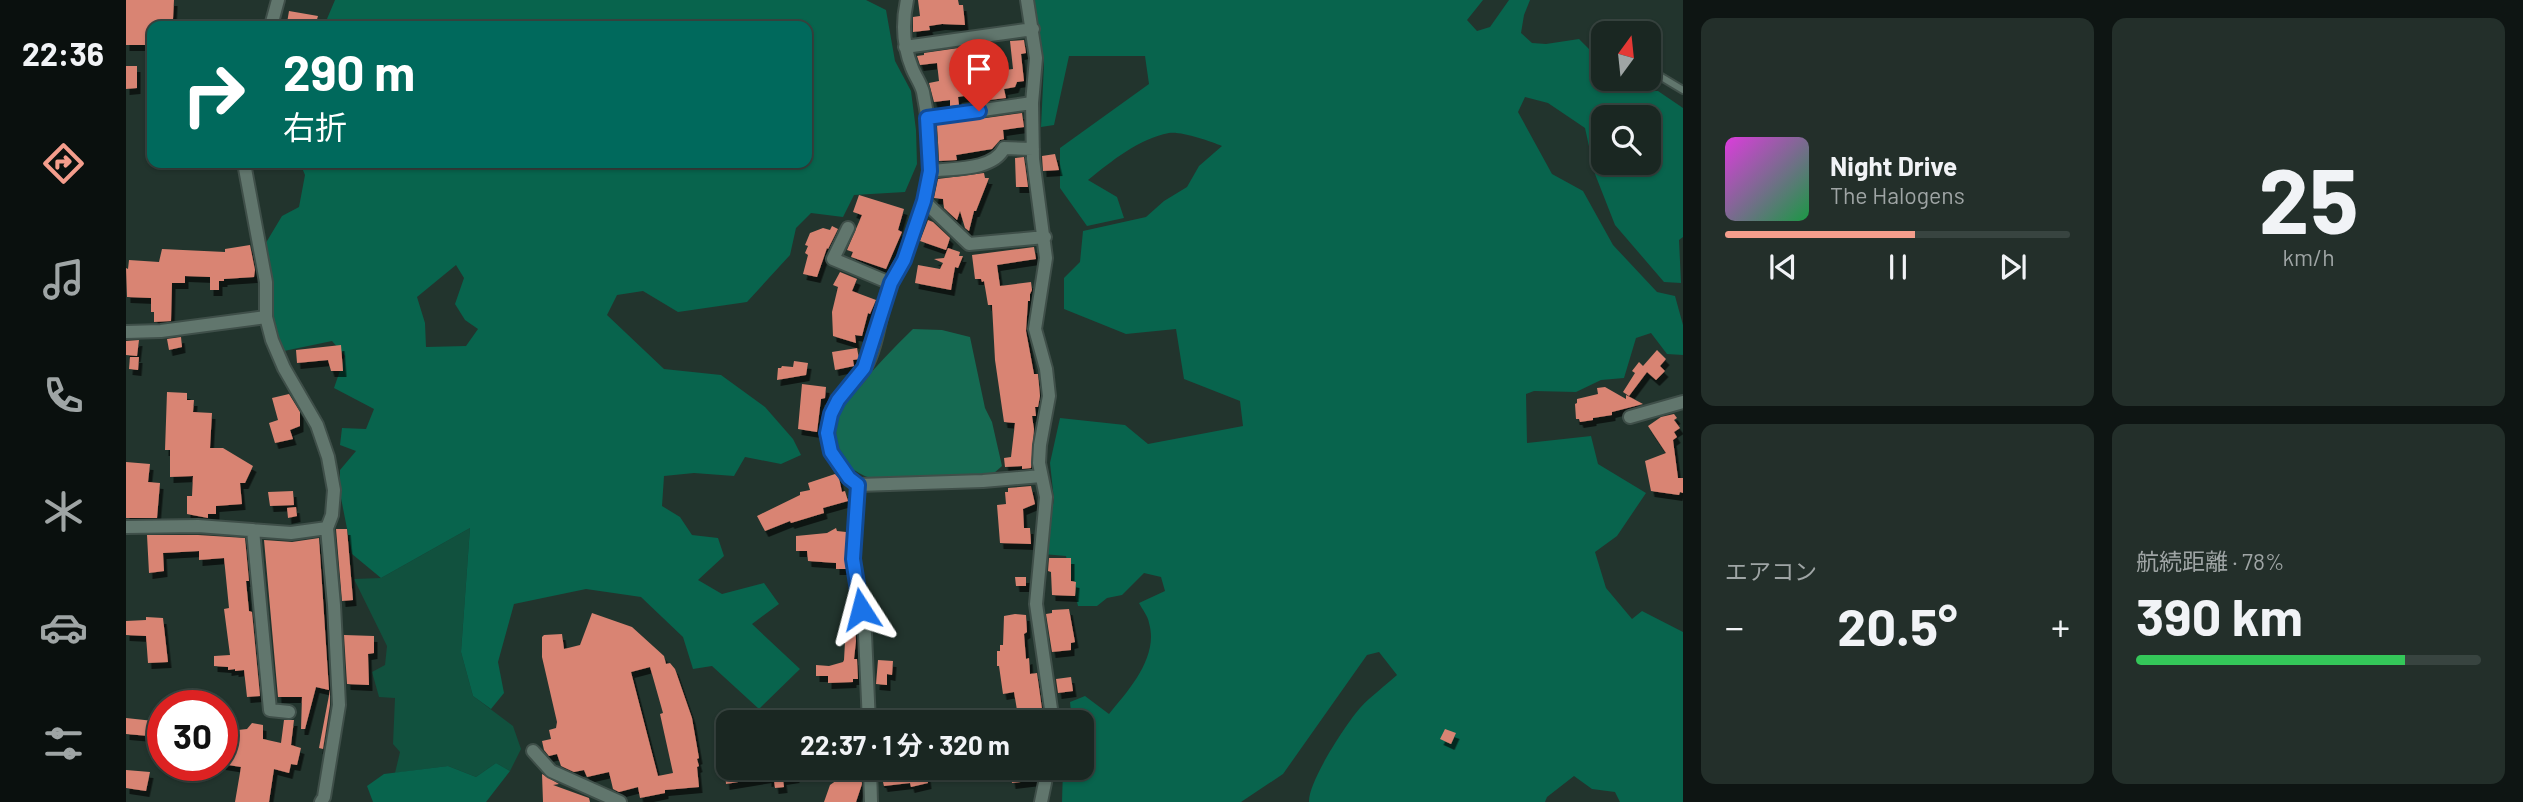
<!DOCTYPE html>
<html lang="ja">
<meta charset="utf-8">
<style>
:root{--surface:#1a2722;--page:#232f2a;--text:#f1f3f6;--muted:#9fa5a5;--line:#384440;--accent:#f49d8c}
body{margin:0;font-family:Barlow,"Noto Sans JP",sans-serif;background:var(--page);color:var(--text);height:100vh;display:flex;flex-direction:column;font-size:26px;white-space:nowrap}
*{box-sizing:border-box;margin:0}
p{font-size:23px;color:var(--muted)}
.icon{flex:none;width:38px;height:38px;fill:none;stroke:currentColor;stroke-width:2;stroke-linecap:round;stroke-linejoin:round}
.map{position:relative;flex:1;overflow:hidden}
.drawer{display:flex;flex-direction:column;gap:18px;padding:18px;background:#0e1513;width:840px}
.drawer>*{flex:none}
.banner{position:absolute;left:21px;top:21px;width:665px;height:147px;border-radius:14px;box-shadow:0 2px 5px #0004,0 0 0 2px var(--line);background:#00695c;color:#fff;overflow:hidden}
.needle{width:46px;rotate:15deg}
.tools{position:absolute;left:1465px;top:21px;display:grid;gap:14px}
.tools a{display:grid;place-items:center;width:70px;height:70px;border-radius:14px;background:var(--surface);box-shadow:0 2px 5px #0004,0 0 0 2px var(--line);font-size:35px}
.speed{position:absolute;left:21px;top:690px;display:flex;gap:14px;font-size:35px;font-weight:700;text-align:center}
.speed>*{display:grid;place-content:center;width:91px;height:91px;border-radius:50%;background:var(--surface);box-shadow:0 2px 5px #0004,0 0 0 2px var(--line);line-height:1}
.speed .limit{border:10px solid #d22;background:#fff;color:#111}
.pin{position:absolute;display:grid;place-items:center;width:60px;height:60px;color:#fff;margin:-72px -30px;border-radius:50% 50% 50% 0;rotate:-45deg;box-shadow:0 0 7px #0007}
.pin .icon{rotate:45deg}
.me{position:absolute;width:77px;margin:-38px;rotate:351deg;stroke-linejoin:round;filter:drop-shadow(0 0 5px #0008)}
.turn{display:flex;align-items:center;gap:24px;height:147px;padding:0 21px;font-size:32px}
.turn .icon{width:91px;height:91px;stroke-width:2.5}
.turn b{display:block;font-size:49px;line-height:60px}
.big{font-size:52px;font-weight:700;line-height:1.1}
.drawer .card{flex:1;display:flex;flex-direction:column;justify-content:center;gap:10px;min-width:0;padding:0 24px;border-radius:14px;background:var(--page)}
.drawer .dial{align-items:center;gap:0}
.dial b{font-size:91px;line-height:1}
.song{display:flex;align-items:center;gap:21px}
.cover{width:84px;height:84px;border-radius:10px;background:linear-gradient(135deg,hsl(300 70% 55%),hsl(140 70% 35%))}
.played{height:7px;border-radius:4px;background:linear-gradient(90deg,var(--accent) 55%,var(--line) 55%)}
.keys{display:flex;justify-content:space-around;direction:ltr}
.heat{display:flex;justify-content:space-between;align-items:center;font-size:38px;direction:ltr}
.charge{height:10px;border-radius:5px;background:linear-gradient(90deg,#34c759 78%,var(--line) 0)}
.drawer .tiles{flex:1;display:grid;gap:18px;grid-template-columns:repeat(2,1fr)}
.trip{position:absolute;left:590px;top:710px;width:378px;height:70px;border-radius:14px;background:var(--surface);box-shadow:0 2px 5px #0004,0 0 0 2px var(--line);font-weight:700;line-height:70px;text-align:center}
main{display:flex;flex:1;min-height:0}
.tab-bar{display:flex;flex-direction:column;width:126px;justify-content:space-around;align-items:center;background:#0a100e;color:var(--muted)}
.tab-bar .icon{width:49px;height:49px}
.tab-bar .active{color:var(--accent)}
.tab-bar b{font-size:32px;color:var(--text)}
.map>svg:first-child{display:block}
</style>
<main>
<nav class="tab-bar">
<b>22:36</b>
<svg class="icon active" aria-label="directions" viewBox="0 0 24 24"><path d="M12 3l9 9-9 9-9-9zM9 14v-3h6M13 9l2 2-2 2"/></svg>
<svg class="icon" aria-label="music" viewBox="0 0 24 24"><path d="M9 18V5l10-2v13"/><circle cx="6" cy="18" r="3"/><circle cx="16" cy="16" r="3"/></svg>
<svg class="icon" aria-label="phone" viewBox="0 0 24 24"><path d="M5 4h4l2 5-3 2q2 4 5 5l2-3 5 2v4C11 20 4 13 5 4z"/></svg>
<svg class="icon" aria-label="climate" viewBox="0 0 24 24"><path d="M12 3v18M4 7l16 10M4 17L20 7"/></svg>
<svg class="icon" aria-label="car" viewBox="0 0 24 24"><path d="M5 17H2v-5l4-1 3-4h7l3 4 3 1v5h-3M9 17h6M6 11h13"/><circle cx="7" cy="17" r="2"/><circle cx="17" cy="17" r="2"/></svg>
<svg class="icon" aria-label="filters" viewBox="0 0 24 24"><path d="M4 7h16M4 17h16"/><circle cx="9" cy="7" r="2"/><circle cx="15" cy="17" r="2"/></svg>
</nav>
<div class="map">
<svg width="1557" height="802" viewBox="0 0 1557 802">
<defs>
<filter id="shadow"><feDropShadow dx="3.5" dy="6" stdDeviation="0" flood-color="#0009"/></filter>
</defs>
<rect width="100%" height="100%" fill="#22342d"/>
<path fill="#11513e" d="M344,528l-9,124 12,44 40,30 8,23 -11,22 -14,-8 -20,14 -28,-11 -53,7 5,-21 -7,-8 2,-46 -16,-1 -7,-25 13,-7 2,-19 -33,-67 27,-1z"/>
<path fill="#08644d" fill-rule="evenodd" d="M209,0h531l20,10 9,51 16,30 5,39 1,34 -12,28 -51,3 -11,22 -32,-4 -15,15 -6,27 -43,47 -69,10 -35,-21 -26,4 -10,20 57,54 57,6 44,32 28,32 8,16 -20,9 -36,-7 -11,19 -40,-3 -30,3 -2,30 18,11 12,18 26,3 6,18 -26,24 24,14 42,-11 15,21 -27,20 48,45 -41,40 -47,-43 -19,3 -10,-32 -42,-40 -55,-8 -72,15 -16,58 6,31 -13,16 -18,-13 -12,-44 9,-124 -89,50 -29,-24 -12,-61v-23l16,-19 -16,-6 2,-17 24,1 8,-20 -40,-21 11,-32 -13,-15 -48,10 -15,-39 -5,-66 18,-30 17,-9 6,-32 -5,-12h507v-137h-483zM330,265l8,13 -9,26 10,16 13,9 -12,17 -40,1 -1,-24 -8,-26z
M908,0h449l-16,20 10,11 13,-4 19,-27h21l-6,15 -3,18 11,10 14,1 33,-5 10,10 9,15 5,1v14h29l7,4v8h19l25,17v129l-4,3 2,43 -17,-1 -49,-57 -20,-51 -10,-46 -37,-25 -23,-6 -7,15 34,62 31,17 30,54 44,47 18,4 8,29v30l-16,-1 -16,-21 -15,5 -12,40 -23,2 -25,12 -42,-1 -8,3 1,49 64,-7 7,28 48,29 -29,43 -22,16 11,36 26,31 10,-8 41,21v170h-63l-5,-10 -23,-3 -18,-13 -27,21 -2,5h-236c-1,-20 37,-78 51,-94 11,-12 25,-22 37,-33l-18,-23 -12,3 -84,119 -42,28h-179l1,-34h19v-45h-10l-2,-21 15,-6 24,18c20,-24 50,-57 40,-91 -1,-7 -7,-14 -10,-20l26,-12 -4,-14 -17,-4 -22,22 -15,3 -10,8h-19l-12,-50 -23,-2 11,-54 -4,-37 10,-45 65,7 23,19 95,-18 -3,-25 -56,-22 -8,-50 -50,5 -62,-25v-31l16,-16 3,-31 63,-14 18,-16 23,-14 12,-21 23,-20c-12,-5 -41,-15 -53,-13 -31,6 -57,28 -81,47l29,17 7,21 -37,8 -27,-38v-40l89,-64 -4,-28h-76l-15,69 -13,2 3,-63zM1477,117h45v46h-45z
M370,763l14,8 -24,31h-113l-6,-16 17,-12 64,-8 28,11z"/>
<path fill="#156a52" d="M787,329l29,1 28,7 15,71 7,14 10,44 -9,8 -117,6c-33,-9 -52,-36 -37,-70 3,-8 11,-15 17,-21 19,-21 37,-41 57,-60z"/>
<path fill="#d98473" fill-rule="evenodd" filter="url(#shadow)" d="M0,0h48l-1,19h-8v7h-13v19h-26z
M792,0h40l1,5h4l2,20 -23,-1 -13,2 1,4 -17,2v-15l7,-1z
M163,11l29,5 -3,10h-26l1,-3h-3z
M898,40l2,13 -5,1 3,27 -7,1 -2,5 -11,2 2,9 -17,2 -1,-8 -30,5 1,8 -9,1v-6l-16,2 -5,-19 10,-2 -2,-18 -17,2 -3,-9 7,-1v-2l62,-9 2,28 25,-3 -3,-28z
M0,66h11v22l-11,1z
M896,113l2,14 -21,3 1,9 -4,1 -8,9 -36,6 1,5 -18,1 -2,-36z
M929,154l4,16 -16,1 -1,-15z
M898,157l4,30h-12l-1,-29z
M858,173l1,5h4l-13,33h-2l-5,20 -4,-3 -5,-17 -3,9 -13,-12 -1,-9 -9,-1 4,-19z
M733,195l45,14 -6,21 4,2 -16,37 -35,-12 2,-5 -6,-2 15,-35 -9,-3z
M802,220l5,2 17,16 -4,12 -26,-9z
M706,226l6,3 -10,20 -1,-1 -10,29 -14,-3 5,-19 -3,-2 3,-7 -3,-1 5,-12 13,-5 7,2z
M124,245l5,25 -1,7 -30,2v2h-5v9h-9v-13l-25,-1v7h-13l-1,38 -17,1v-10h-3v-14l-24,-1 -1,-29 2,1 1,-9 30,2 3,-13 63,3v-3z
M908,247l2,12 -39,6 3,21 31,-4 1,8 -2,4v7h-2l-2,30 8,43h4l2,22 -2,11h-3l1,9h-4l2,13 -3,39 -9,1v-3l-17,1 -1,-9 7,-1 4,-34 -11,-1 -9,-62 -3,-55h-4l-4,-24 -2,1 -1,-3h-6l-3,-24z
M822,248l12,4 -1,4h4l-5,12 -3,-1 -4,23 -36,-7 3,-18 22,4 3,-6 -9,-4 10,-1z
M714,272l17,7 -5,12 24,9 -6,14 -2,-1 -6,23 -7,-1 1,8 -23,-7 -1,-24 6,-25 -5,-2z
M55,337l1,10 -13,3 -2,-11z
M13,340l-2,16 -11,-1v-14z
M215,345l2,26h-12l-3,-11 -31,3 -1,-13z
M731,348l2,11 -6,1 1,6 -19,4 -3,-18z
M1531,350l9,9 -6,7 5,5 -9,9 -9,-8 -18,24 -6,-4 12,-19 -3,-2 7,-9 4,4z
M4,357h9l-1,13 -9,-1z
M668,361l14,2 -2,12 -29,5 1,-12h3l1,-2 11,1z
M676,384l24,3 -1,11 -4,1 -4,33 -19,-3z
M1479,387l21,12v-4l17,9 -31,8v3l-19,3v2l-13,2 -1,-3h-3l-1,-15 2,-1v-4l21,-5 -1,-6z
M41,392l20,1v7h7l-1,12 19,1 -2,35h13l30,18 -8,17h-5l2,21 -26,2v8h-8v4l-21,-4v-18h5l1,-20 -23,1v-27h-5z
M163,394l11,18v14l-10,4 3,9 -18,4 -6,-20 9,-3 -6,-22z
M1548,414l3,4 -3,2 6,8 -6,4 3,5 -4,3 5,38h5v15l-3,-1 -1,3 -28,-4 -6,-30 21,-8 -18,-27 13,-9z
M0,462l24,2 -2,18 12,1 -3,35h-31z
M709,474l4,4 3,14 3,-1 3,10 -25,7 1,5 -33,10 -1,-2 -25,10 -8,-15 43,-21v-3l10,-2 -2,-7z
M905,486l4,18 -12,5 1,19h6l1,16 -31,-1 -3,-38 9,-1 -1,-12h3v-4z
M167,491l1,14 -24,1 -2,-14z
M170,507l1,9 -9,2 -1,-10z
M710,528l1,3 9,1v37h-10v-6l-28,-2 -1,-10h-11v-15l31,-3z
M210,529h11l6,71 -11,1z
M21,535h51l47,3 4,43h-3l3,30 3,1 8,84 -13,1 -3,-27 -9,1v-2l-7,1v-3l-14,-1v-10l16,-1 -6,-46 5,-1 -5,-50 -25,2v-9l-36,2 1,18 -15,2z
M193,538l10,152 -13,-3 -11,42h-4l1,-32h-24l-14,-157 28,2z
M923,558h22v23l5,1 -1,14 -23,-1 -1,-23 -3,-1z
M889,577h11v9h-10z
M943,609l6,33 -4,1v7l-19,2 -6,-38 6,-1v-3z
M466,613l40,14 32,29 2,8 4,-1 5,6 17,49 7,40 -2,1 2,7 -2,1 2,20 -34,3v3l-25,5 -2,-11 -19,5 -6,-3 -4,-17 -22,5 -3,-7 -10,2 -13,-6 -4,-12 -8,2 -5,-6 -2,-9 9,-2 -2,-9 7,-2 1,-6 -15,-65v-20l2,-2 18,-1 2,15 16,-4zM524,667l13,46 -3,1 13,59 -15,3 -27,-104z
M889,614l11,1 1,17 -3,2 2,25 3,-1 1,16 7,-1 6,43 -21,3v-4l-4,1 -4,-24 -11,2 -4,-28h-2v-15h3v-6h3l1,-29z
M20,617l17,1 5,44 -20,1 -2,-27 -20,-1v-14l20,-1z
M720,624h9l1,17 -2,18h3l1,20h-5v3l-25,1v-7h-12v-11l13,1 14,-4 1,-2z
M218,635l30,1v17l-6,1 1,31 -22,-1z
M752,660l15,1 -1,14 -5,-1v11l-11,-1z
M945,677l2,14 -15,2 -2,-14z
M204,690v15l-7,44 -4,-1z
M0,718l37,4v20l-15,-1 1,-5 -23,-2z
M158,720h10l-3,25 10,3 -4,17 -6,-1 -2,9 -15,-4 -5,33h-34l6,-35 -19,-3v-37l16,3 9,-1 5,-6 11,2v14l18,4z
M1319,729l11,4 -5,11 -11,-5z
M602,768h67l1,9 -13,2 1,8 -9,1 -1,-8 -6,1v-4l-42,7 -1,-13h3z
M753,768h47l2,15 -17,4 -1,-4 -26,3 -1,-4h-2z
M884,768h29l-2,12 -25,3z
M0,770l24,2 -4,19 -20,-3z
M724,771l11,4 1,9 -6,18h-32l6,-17z
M416,774l17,10 -6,1 36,13 1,4h-47z"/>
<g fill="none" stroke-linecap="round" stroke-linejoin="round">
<g stroke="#3f4f49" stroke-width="10">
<path id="service" d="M1522,69l35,21"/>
</g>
<g stroke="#3f4f49" stroke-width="16">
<path id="minor" d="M781,0c-5,23 -4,46 5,68 3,8 9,16 11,24 5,25 9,55 7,80 -3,26 -14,52 -22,77 -4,12 -12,21 -17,33 -11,27 -12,60 -26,86 -7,13 -20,21 -28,33 -19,30 -5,64 21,84l125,-4 58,-5
M901,0l9,58 -4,45 1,56 13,99 -11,71 11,40 3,27 -9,49 -1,18 7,34 -10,107 17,119
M145,26l7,-26
M779,47l128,-18
M801,118l105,-15
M118,163l22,119v35l6,23 12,28 33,57 11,32 6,33 -2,25 -5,13 7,77 5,100 -15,92 -3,5
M804,171c22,-3 63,0 74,-23l29,1
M798,201l45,43 76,-7
M722,228l-15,31 57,24
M0,332l35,-1 105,-14
M1504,417l53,-15
M732,485l-5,74 12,75 4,89
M0,527l72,-1 93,7 36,-5
M127,530l17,180 19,2
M407,751l18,20 69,31
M744,768l1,34
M915,802l7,-34"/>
</g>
<use href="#service" stroke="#61766d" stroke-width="6"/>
<use href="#minor" stroke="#61766d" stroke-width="12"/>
</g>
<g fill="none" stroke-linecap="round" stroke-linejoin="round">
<g stroke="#114b97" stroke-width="18">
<path id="route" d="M735,609l-8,-50 5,-74 -9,-7 -18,-26 -4,-19 4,-19 7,-14 26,-32 27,-85 13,-23 20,-59 6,-30 -3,-53 52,-7"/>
</g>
<use href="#route" stroke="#1a73e8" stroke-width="12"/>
</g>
</svg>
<div class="tools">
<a><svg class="needle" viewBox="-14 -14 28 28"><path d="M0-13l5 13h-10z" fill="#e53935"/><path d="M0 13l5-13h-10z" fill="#9fa5a5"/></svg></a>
<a><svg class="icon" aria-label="search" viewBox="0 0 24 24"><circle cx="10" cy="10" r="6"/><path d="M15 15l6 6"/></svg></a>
</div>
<div class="speed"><div class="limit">30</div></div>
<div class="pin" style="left:853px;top:111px;background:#d93025"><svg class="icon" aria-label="arrive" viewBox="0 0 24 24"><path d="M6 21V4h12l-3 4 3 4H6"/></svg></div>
<svg class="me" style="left:735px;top:609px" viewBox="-20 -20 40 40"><path d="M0-17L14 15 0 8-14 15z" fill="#1a73e8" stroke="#fff" stroke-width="4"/></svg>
<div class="trip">22:37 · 1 分 · 320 m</div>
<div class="banner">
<div class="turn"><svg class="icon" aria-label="right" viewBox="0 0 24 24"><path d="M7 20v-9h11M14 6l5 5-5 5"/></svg><div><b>290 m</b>右折</div></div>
</div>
</div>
<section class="drawer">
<div class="tiles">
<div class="card">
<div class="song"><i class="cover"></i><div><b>Night Drive</b><p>The Halogens</p></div></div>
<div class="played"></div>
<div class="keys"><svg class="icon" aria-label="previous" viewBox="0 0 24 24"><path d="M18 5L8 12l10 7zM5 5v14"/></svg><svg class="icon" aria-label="pause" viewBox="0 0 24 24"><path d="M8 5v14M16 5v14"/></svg><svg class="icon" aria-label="next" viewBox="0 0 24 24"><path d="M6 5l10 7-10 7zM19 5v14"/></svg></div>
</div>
<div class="card dial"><b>25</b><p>km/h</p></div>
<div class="card"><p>エアコン</p>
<div class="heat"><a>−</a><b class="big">20.5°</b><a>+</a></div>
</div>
<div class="card"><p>航続距離 · 78%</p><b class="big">390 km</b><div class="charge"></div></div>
</div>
</section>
</main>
